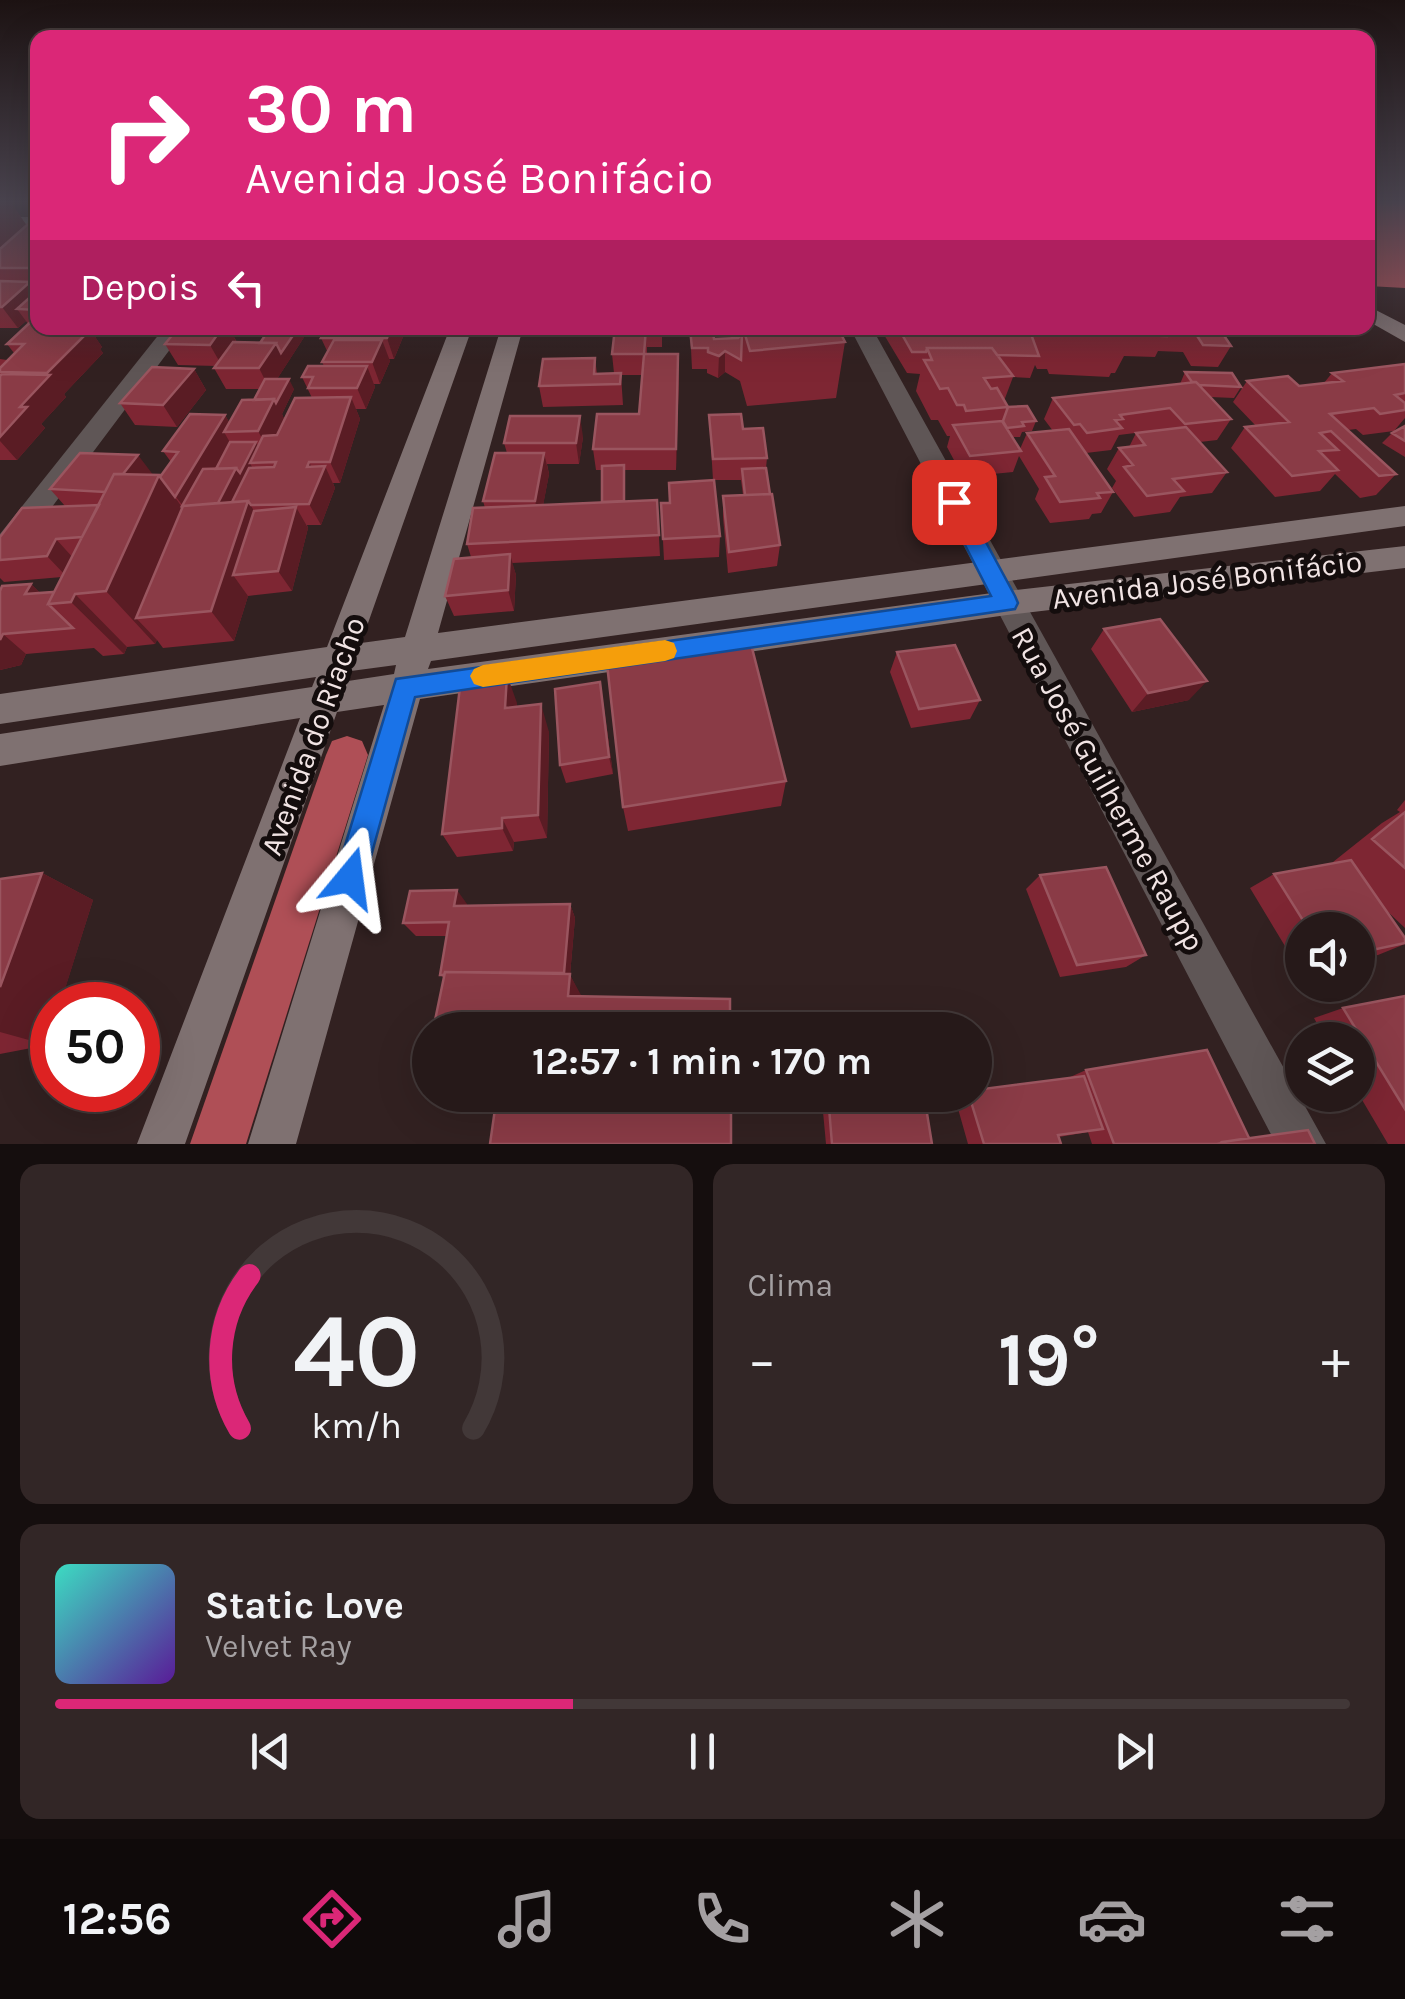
<!DOCTYPE html>
<html lang="pt">
<meta charset="utf-8">
<style>
:root{--surface:#261919;--page:#322626;--text:#f1f3f6;--muted:#a4a0a2;--line:#423838;--accent:#db2777}
body{margin:0;font-family:Karla,sans-serif;background:var(--page);color:var(--text);height:100vh;display:flex;flex-direction:column;font-size:38px;white-space:nowrap}
*{box-sizing:border-box;margin:0}
p{font-size:32px;color:var(--muted)}
.icon{flex:none;width:55px;height:55px;fill:none;stroke:currentColor;stroke-width:2;stroke-linecap:round;stroke-linejoin:round}
.map{position:relative;height:1144px;overflow:hidden}
.sheet{display:flex;flex-direction:column;gap:20px;padding:20px;background:#150e0e;flex:1}
.sheet>*{flex:none}
.hud{position:absolute;left:30px;top:30px;width:1345px;height:305px;border-radius:20px;box-shadow:0 10px 40px #0002,0 0 0 2px var(--line);background:#db2777;color:#fff;overflow:hidden}
.controls{position:absolute;left:1285px;top:912px;display:grid;gap:20px}
.controls a{display:grid;place-items:center;width:90px;height:90px;border-radius:50%;background:var(--surface);box-shadow:0 10px 40px #0002,0 0 0 2px var(--line);font-size:50px}
.speed{position:absolute;left:30px;top:982px;display:flex;gap:20px;font-size:50px;font-weight:700;text-align:center}
.speed>*{display:grid;place-content:center;width:130px;height:130px;border-radius:50%;background:var(--surface);box-shadow:0 10px 40px #0002,0 0 0 2px var(--line);line-height:1}
.speed .limit{border:15px solid #d22;background:#fff;color:#111}
.pin{position:absolute;display:grid;place-items:center;width:85px;height:85px;color:#fff;margin:-42px;border-radius:20px;box-shadow:0 5px 15px #0006}
.me{position:absolute;width:110px;margin:-55px;rotate:16deg;stroke-linejoin:round;filter:drop-shadow(0 0 8px #0008)}
.turn{display:flex;align-items:center;gap:35px;height:210px;padding:0 50px;font-size:45px}
.turn .icon{width:130px;height:130px;stroke-width:2.5}
.turn b{display:block;font-size:70px;line-height:85px}
.then{display:flex;align-items:center;height:95px;padding:0 50px;background:#0003;gap:20px;font-size:38px}
.big{font-size:75px;font-weight:700;line-height:1.1}
.sheet .card{flex:1;display:flex;flex-direction:column;justify-content:center;gap:15px;min-width:0;padding:0 35px;border-radius:20px;background:var(--page)}
.sheet .dial{align-items:center;gap:0}
.dial svg{height:260px;overflow:visible;fill:none;stroke:var(--line);stroke-width:7;stroke-linecap:round;text-anchor:middle}
.dial text{fill:var(--text);stroke:none}
.song{display:flex;align-items:center;gap:30px}
.cover{width:120px;height:120px;border-radius:15px;background:linear-gradient(135deg,hsl(170 70% 55%),hsl(270 70% 35%))}
.played{height:10px;border-radius:5px;background:linear-gradient(90deg,var(--accent) 40%,var(--line) 40%)}
.keys{display:flex;justify-content:space-around;direction:ltr}
.heat{display:flex;justify-content:space-between;align-items:center;font-size:55px;direction:ltr}
.sheet .tiles{flex:1;display:grid;gap:20px;grid-template-columns:1fr 1fr}
.card:last-child{grid-column:span 2}
.trip{position:absolute;left:412px;top:1012px;width:580px;height:100px;border-radius:50px;background:var(--surface);box-shadow:0 10px 40px #0002,0 0 0 2px var(--line);font-weight:700;line-height:100px;text-align:center}
.tabs{display:flex;height:160px;justify-content:space-around;align-items:center;background:#0f0a0a;color:var(--muted)}
.tabs .icon{width:70px;height:70px}
.tabs .selected{color:var(--accent)}
.tabs b{font-size:45px;color:var(--text)}
.map>svg:first-child{display:block}
</style>
<div class="map">
<svg width="1405" height="1144" viewBox="0 0 1405 1144">
<rect width="100%" height="100%" fill="#322121"/>
<path fill="#af4f56" d="M1368,200h37v88l-37,-2z"/>
<g fill="none" stroke-linecap="round" stroke-linejoin="round">
<path fill="#af4f56" fill-rule="evenodd" d="M347,736l15,5 6,14 -122,389h-56l136,-389 6,-14z"/>
<path fill="#5f5656" fill-rule="evenodd" d="M164,328h22l-176,235 -10,3v-32z
M850,328h22l454,816h-50z"/>
<path fill="#7f7171" fill-rule="evenodd" d="M0,217h38v12h-38z
M1368,306l37,19v17l-37,-21z
M450,328h22l-111,315 44,-6 96,-309h22l-85,305 967,-127v20l-974,135 -3,8 579,-78 398,-45v22l-398,47 -587,84 -124,445h-48l136,-439 -47,7 -152,432h-48l163,-426 -300,48v-32l312,-47 4,-10 -316,47v-30l327,-47zM396,665l-2,9 -46,7 3,-10z"/>
</g>
<path fill="#7e2633" d="M0,200h9l18,26 11,-9v111h90l-3,3h-34l11,16 -2,2 3,4 -39,41 2,3 -25,27 4,4 -28,32h-17v-101l7,1 7,-7 -7,-9 21,-20 -2,-3 -8,7h-18z
M178,328h85l-6,9h-23l3,5 23,1 50,-15 -33,51 17,10 -12,25 2,5 28,-21 -10,-21 22,-11 -2,-4 6,-9 -7,-15 82,-1 -9,22h-5l1,2 -10,23h-6l1,3 -9,22h-10l4,10 -20,64h-7l2,5 -14,37h-14l1,3 -16,63 -44,5 -14,45 -71,7 -6,-8 -2,4 -28,3 -3,7 -21,2 -9,-8 -68,6 -5,11 -21,5v-79l31,-7 9,9 14,-1 8,-15 -58,5 -4,-4v-41l65,-31 -15,-17 103,-14 7,2 11,-15 -8,-11 62,-36 4,7 25,-22 5,-11h-33l-12,-21 2,-2 -38,-1 -13,-21z
M544,328h67l-5,4 -25,-3 -29,5z
M615,328h47v19h-15v7l32,21 -3,95h-52l1,31 32,-1 3,56 -148,7 4,12 -2,36 -60,5 -9,-20 26,-39 -4,-13 18,-36 -2,-7 24,-48 -3,-10 79,-6 -4,27h-32l2,10 -6,31 59,-3v-32h-6l-3,-21 46,-35 3,-39h-21l2,30 -80,2 -4,-21 56,-28 2,16 17,-1 -2,-19z
M742,328l103,14 -9,56 -89,8 -7,-25 -15,-9 -7,6 -11,-5v-4h-15l-2,-40 24,10 24,-1 4,-4z
M880,328h86l-1,3 5,1 -1,-4h51l-2,6h8l-2,-6h195l12,18 -13,21 -27,-1 -8,-14 -25,-1 -3,6 -31,-1 -9,17h-4l-2,4 -60,-3 -2,-5h-10l-2,-4 -5,13 -17,-1 -9,24 4,6 28,14 -4,10 -10,1 -2,5h-7l7,12 7,-16 26,-2 -9,-12 9,-21 127,-14 5,-12 56,15 -7,11 -24,-1 21,22 -14,21 -17,2 27,30 -15,21 -32,4 -10,15 -36,5 -22,-29 4,-7 -9,-12 12,-21 10,-1 7,-14 23,-3 -40,5 -8,15 -25,3 27,39 -12,21 -9,1 -3,5 -39,4 -15,-24 4,-10 -20,-33 -6,16 -50,5 -16,-30 3,-11h-3l-9,-16h-7l-15,-29 4,-17 -13,-1z
M1405,364v54l-11,13 -31,4 -7,-6 -8,1 48,44 -20,21 -16,3 -25,-24 -15,17 -45,6 -44,-49 14,-21 11,-1 -23,-24 14,-21 52,5 25,-3 8,-10z
M194,369l12,21 -29,37 -42,-2 -15,-22z
M709,415l34,14 24,29 -1,10 14,77 -3,21 -49,7 -5,-56v-21l20,-1 -2,-15h-27l6,56 -1,21 -55,3 -3,-57h9l43,-23z
M1405,426v31l-23,-14 10,-10z
M1104,629l85,71 -57,12 -41,-63z
M897,652l83,48 -10,19 -59,9 -21,-56z
M603,701l10,73 -47,9 -6,-18z
M517,703v4l32,25 -2,106 -33,4 -1,9 -56,6 -15,-23z
M786,781l-5,25 -153,25 -5,-24z
M1405,800v128l-18,-17 18,33 -27,11 -20,4v-29h-56v40l-2,1 -50,-83 24,-14 60,-11 -1,-1 49,-39 18,-11 -3,-2z
M42,873l51,27 -46,145 -47,9v-175z
M1040,875l106,80 -20,12 -66,10 -34,-88z
M467,904v2l103,-2 5,14 -5,57 11,22 149,33 -286,-52 -4,-3 7,-39h-31l-13,-13z
M1405,996v148h-17l-30,-51v-53h-32l-12,-22 29,-10z
M1086,1070l163,68 66,6h-223l-4,-12 -29,5 2,7h-93l-13,-46 6,-3h14l93,-17z
M828,1095l104,49h-106l-4,-43z"/>
<path fill="#5a1c24" d="M0,200h9l29,42 -38,26z
M30,282l8,10 -21,17 9,12 -8,7 -16,-21z
M67,328h22l13,19 -2,2 3,4 -39,41 2,3 -25,27 4,4 -28,32 -17,-19v-4l20,-30 29,-31 -2,-3z
M222,328h7l8,15 -15,23 -12,-21z
M252,328h11l-6,9z
M298,328h12l-40,62 -11,-22 17,-25z
M391,328h9l3,9 -9,22 -7,-21z
M551,328h30v1l-29,5z
M382,340l8,21 -10,23 -8,-22z
M725,351v21l-7,6 1,-22z
M678,354l1,21 -3,95v-21z
M367,366l8,21 -9,22 -9,-21z
M194,369l12,21 -29,37 -14,-22z
M289,379l5,10 -12,25 3,7 -15,32 -12,-22 16,-32z
M351,397l9,22 -20,64 -10,-21z
M225,415l10,17h-11l8,14 -34,60h-15l-7,-9z
M580,416l3,21 -4,27 -3,-21z
M256,442l6,11 -12,10 3,6 -11,36 -25,1 19,-38z
M544,453l5,21 -9,48 -5,-21z
M138,455l16,21 -44,16z
M309,462l10,19 6,-15 10,22 -14,37 -12,-21 -2,-37z
M159,475l40,56 -63,87 21,22 -2,4 -49,-53z
M248,501l19,31 -34,43 15,21 -14,45 -23,-30z
M296,507l12,21 -16,63 -14,-20z
M56,539l19,21 -8,17 -20,-21z
M510,554l6,21 -2,36 -6,-21z
M31,584l21,20 -27,-10z
M75,594l52,53 -3,7 -53,-52z
M3,634l23,20 -5,11 -21,5v-30z
M507,675l10,28 -1,32 -11,-27z
M1207,681l-18,19 -57,12 16,-19z
M600,682l3,19 10,73 -4,-17z
M541,704l8,28 -2,106 -9,-23z
M502,818l12,24 -1,9 -11,-23z
M42,873l51,27 -33,105h-8v22l-5,18 -47,-13v-45z
M457,890l10,14 -3,16 -10,-14z
M570,904l5,14 -5,57 11,20 -2,21 -11,-20 -4,-23z"/>
<path fill="#8a3b46" stroke="#9a555f" stroke-width="2.5" d="M36,217l2,47 -4,4h-34v-19z
M0,281l30,1 -28,25h-2z
M38,290v20l-21,-1z
M38,315v13h49l-5,4h6l-41,41 -47,-1v-4l24,-24h-17z
M178,328h44l-12,17 -45,-1z
M270,328h28l-17,25 -5,-10h-16z
M327,328h64l-4,10h-66z
M615,328h31l-2,26h-32z
M712,328l2,11 24,-1 4,-4 -1,26 -16,-9 -6,5 -11,-4v-4h-16l-2,-19z
M743,328h95l7,14 -95,9z
M1137,328h82l12,18 -28,-1 -9,-14 -31,-1 3,6 -32,-1z
M899,329l132,5 8,22 -42,-1 -5,-7h-65l-1,4h-14z
M334,340h48l-10,22h-50z
M233,342l43,1 -17,25h-45z
M927,348h65l21,28 -29,2 7,11 6,-1 11,19 -42,4 -2,-6h-7l-9,-17 -8,1 -16,-29h8z
M644,354h34l-2,95h-83l4,-35h42z
M595,358l-1,16 27,-1 -1,11 -81,2 4,-27z
M1405,364v29l-10,2 10,8v7l-25,4 -6,-6 -44,6 66,60 -17,2 -48,-45 -11,2 18,17 -19,1 19,19 -46,6 -47,-49 44,-5 -42,-41 41,-5 11,10 44,-5 -11,-8z
M308,366h59l-10,22h-49l5,-11h-11z
M152,367l42,2 -31,36 -43,-2z
M1185,372l47,1 9,14 -42,-2 -3,-3h-4z
M2,374l48,1 -30,32h7l-27,30v-61z
M265,379h24l-13,24 -2,-4 -20,1z
M1196,382l35,37 -46,5 -15,-16 -50,7 3,4 -8,1 7,8 -35,5 -7,-9 -6,1 -21,-27z
M351,397l-21,65h-21l-2,5 18,-1 -16,38 -58,1 -3,-4 -16,1 17,-34 25,-1 2,-5 -26,1 13,-27 14,-1 18,-37z
M274,399l-16,32 -34,1 18,-32z
M1027,406l9,15 -14,1 2,4 -17,2 -4,-7 5,-14z
M190,414l35,1 -50,82 -15,-20 18,-25 -15,-1z
M741,414l2,15 20,-1 4,30 -54,1 -4,-44z
M510,416h70l-4,27h-72z
M1002,421l19,30 -51,5 -17,-31z
M1405,426v15l-13,-8z
M1186,427l41,45 -54,7 11,12 -37,5 -23,-29 9,-2 -14,-17 26,-3 -9,-12z
M1069,429l44,63 -16,1 3,5 -40,4 -15,-25 10,-1 -28,-43z
M230,442h26l-16,31 -4,-5 -20,1z
M80,453l58,2 -15,19h-9l-9,18 -55,-3z
M495,453h49l-9,48h-52z
M624,465v36l-22,1v-36z
M236,468l-18,35 -36,3 21,-37z
M766,468l4,26 -25,1 -3,-26z
M114,474l45,1 -53,116 -31,3 -4,8 -23,2z
M714,480l6,56 -57,3 -2,-36h9l-1,-20z
M772,494l8,51 -51,7 -6,-56z
M657,500l2,35 -192,9 6,-36z
M248,501l-37,110 -75,7 47,-112z
M99,505l-17,32 -26,2 -9,17 -47,4v-23l22,-29z
M296,507l-18,64 -45,4 21,-64z
M510,554l-2,36 -63,6 9,-37z
M31,584l-6,10 29,-2 -6,12 25,24 -70,6 -3,6v-49l2,-5z
M1160,619l47,62 -59,12 -44,-64z
M751,644l35,137 -163,26 -16,-143z
M955,645l25,55 -61,9 -22,-57z
M507,675l-2,33 36,-4 -3,111 -36,3v10l-60,6 19,-155z
M600,682l9,75 -49,8 -5,-76z
M1405,812v56l-33,-29z
M1351,860l54,78v5l-47,10v-23h-49l-35,-56z
M1106,867l40,88 -69,10 -37,-90z
M42,873l-42,114v-108z
M457,890l-3,16 116,-2 -6,69 -119,-1 -1,3h-4l9,-53 -46,1 7,-32z
M445,972l125,2 -2,22 162,3v31h-297z
M1405,996v113l-62,-101z
M430,1045v20h-4z
M1207,1050l42,88 -27,4v1l-5,1h-103l-28,-74z
M1084,1076l19,53 -45,6 3,9h-77l-15,-49h6v-5z
M497,1095h234v49h-241z
M828,1095h96l8,49h-100z
M1308,1130l7,14h-92l-1,-2z"/>
<linearGradient id="sky" x2="0" y2="1"><stop stop-color="#1c1212"/><stop offset="0.56" stop-color="#49434e"/><stop offset="1" stop-color="#49434e" stop-opacity="0"/></linearGradient>
<rect width="1405" height="360" fill="url(#sky)"/>
<path fill="#1a73e8" stroke="#114b97" stroke-width="2.5" d="M954,494l7,2 54,100 3,7 -3,6 -600,88 -50,181 -5,10 -10,5 -11,-5 -4,-10 61,-199 595,-83 -48,-94z"/>
<path fill="#f59e0b" d="M665,640l9,3 3,8 -3,7 -9,3 -182,26 -9,-3 -4,-8 4,-7 9,-4z"/>
<g text-anchor="middle" stroke-width="10" stroke-linejoin="round" paint-order="stroke">
<g font-size="30" fill="#f1e4e4" stroke="#140d0d">
<text transform="translate(1207 580) rotate(-7)" y="10">Avenida José Bonifácio</text>
<text transform="translate(313 736) rotate(-70)" y="10">Avenida do Riacho</text>
<text transform="translate(1108 789) rotate(61)" y="10">Rua José Guilherme Raupp</text>
</g>
</g>
</svg>
<div class="controls">
<a><svg class="icon" aria-label="sound" viewBox="0 0 24 24"><path d="M4 9h4l5-4v14l-5-4H4zM17 9q2 3 0 6"/></svg></a>
<a><svg class="icon" aria-label="layers" viewBox="0 0 24 24"><path d="M12 4l9 5-9 5-9-5zM3 14l9 5 9-5"/></svg></a>
</div>
<div class="speed"><div class="limit">50</div></div>
<div class="pin" style="left:954px;top:502px;background:#d93025"><svg class="icon" aria-label="arrive" viewBox="0 0 24 24"><path d="M6 21V4h12l-3 4 3 4H6"/></svg></div>
<svg class="me" style="left:350px;top:878px" viewBox="-20 -20 40 40"><path d="M0-17L14 15 0 8-14 15z" fill="#1a73e8" stroke="#fff" stroke-width="4"/></svg>
<div class="trip">12:57 · 1 min · 170 m</div>
<div class="hud">
<div class="turn"><svg class="icon" aria-label="right" viewBox="0 0 24 24"><path d="M7 20v-9h11M14 6l5 5-5 5"/></svg><div><b>30 m</b>Avenida José Bonifácio</div></div>
<div class="then">Depois<svg class="icon" aria-label="left" viewBox="0 0 24 24"><path d="M17 20v-9H6M10 6l-5 5 5 5"/></svg></div>
</div>
</div>
<section class="sheet">
<div class="tiles">
<div class="card dial"><svg viewBox="0 0 100 80">
<path d="M14 69A42 42 0 1 1 86 69"/>
<path d="M14 69A42 42 0 0 1 17 22" stroke="#db2777"/>
<text x="50" y="56" font-size="32" font-weight="700">40</text>
<text x="50" y="72" font-size="11">km/h</text>
</svg></div>
<div class="card"><p>Clima</p>
<div class="heat"><a>−</a><b class="big">19°</b><a>+</a></div>
</div>
<div class="card">
<div class="song"><i class="cover"></i><div><b>Static Love</b><p>Velvet Ray</p></div></div>
<div class="played"></div>
<div class="keys"><svg class="icon" aria-label="previous" viewBox="0 0 24 24"><path d="M18 5L8 12l10 7zM5 5v14"/></svg><svg class="icon" aria-label="pause" viewBox="0 0 24 24"><path d="M8 5v14M16 5v14"/></svg><svg class="icon" aria-label="next" viewBox="0 0 24 24"><path d="M6 5l10 7-10 7zM19 5v14"/></svg></div>
</div>
</div>
</section>
<nav class="tabs">
<b>12:56</b>
<svg class="icon selected" aria-label="directions" viewBox="0 0 24 24"><path d="M12 3l9 9-9 9-9-9zM9 14v-3h6M13 9l2 2-2 2"/></svg>
<svg class="icon" aria-label="music" viewBox="0 0 24 24"><path d="M9 18V5l10-2v13"/><circle cx="6" cy="18" r="3"/><circle cx="16" cy="16" r="3"/></svg>
<svg class="icon" aria-label="phone" viewBox="0 0 24 24"><path d="M5 4h4l2 5-3 2q2 4 5 5l2-3 5 2v4C11 20 4 13 5 4z"/></svg>
<svg class="icon" aria-label="climate" viewBox="0 0 24 24"><path d="M12 3v18M4 7l16 10M4 17L20 7"/></svg>
<svg class="icon" aria-label="car" viewBox="0 0 24 24"><path d="M5 17H2v-5l4-1 3-4h7l3 4 3 1v5h-3M9 17h6M6 11h13"/><circle cx="7" cy="17" r="2"/><circle cx="17" cy="17" r="2"/></svg>
<svg class="icon" aria-label="filters" viewBox="0 0 24 24"><path d="M4 7h16M4 17h16"/><circle cx="9" cy="7" r="2"/><circle cx="15" cy="17" r="2"/></svg>
</nav>
